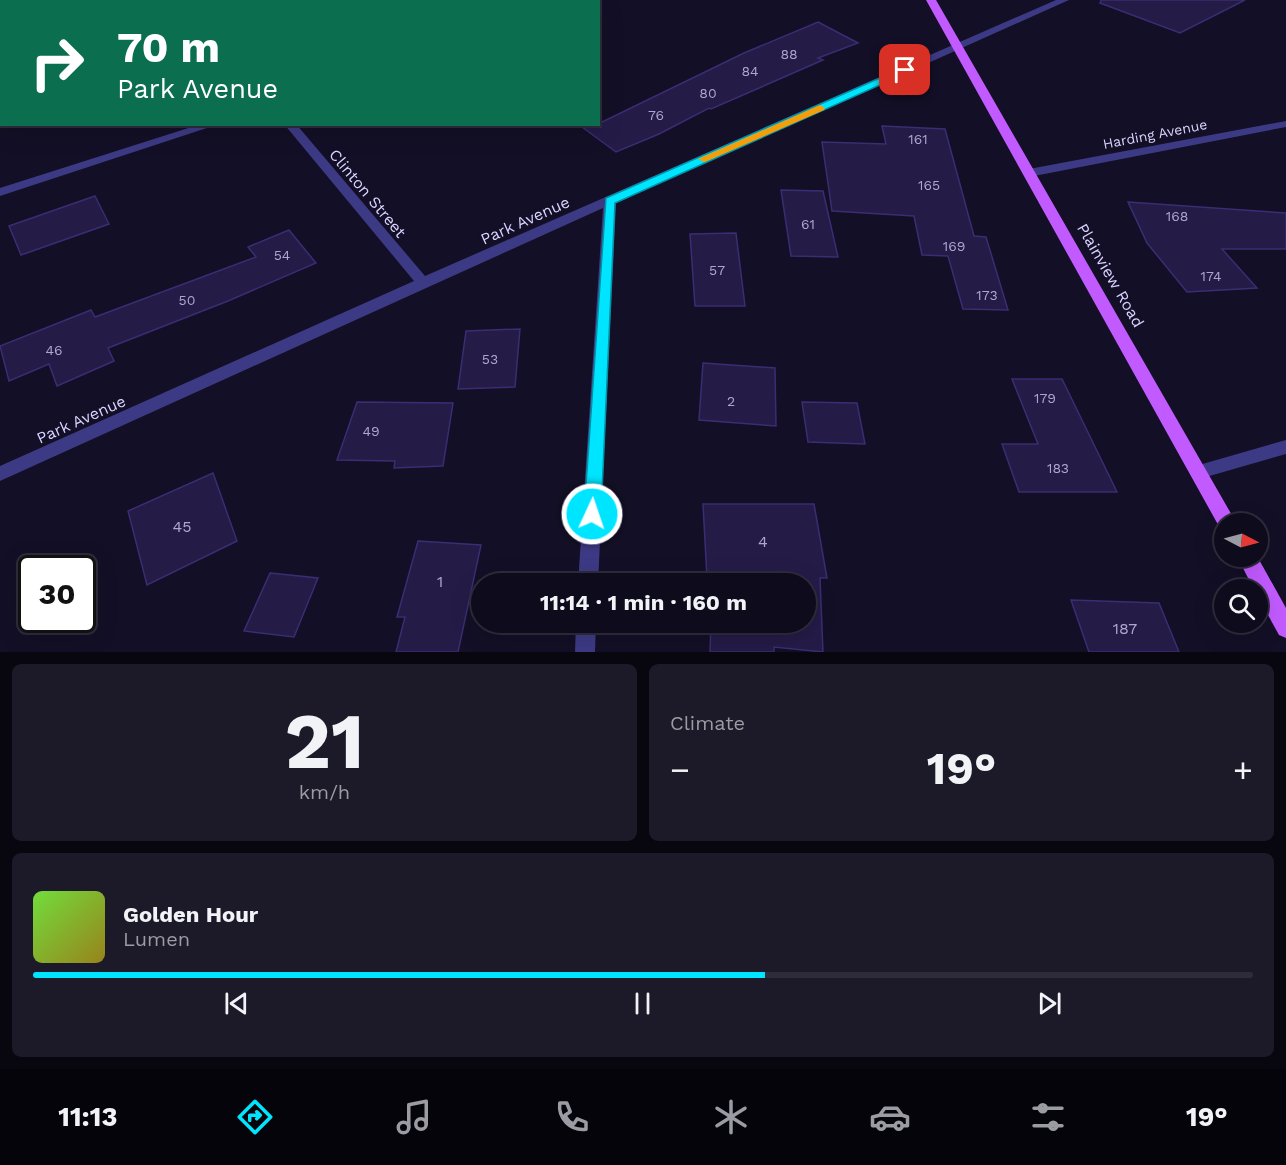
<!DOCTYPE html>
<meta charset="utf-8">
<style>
:root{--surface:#0e0b1c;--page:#1c1929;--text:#f1f3f6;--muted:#9b9ba3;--line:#2e2b3b;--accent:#00e5ff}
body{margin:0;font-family:"Work Sans",sans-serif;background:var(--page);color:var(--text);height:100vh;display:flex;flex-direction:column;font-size:22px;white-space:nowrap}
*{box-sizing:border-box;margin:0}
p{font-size:20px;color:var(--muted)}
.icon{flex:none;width:33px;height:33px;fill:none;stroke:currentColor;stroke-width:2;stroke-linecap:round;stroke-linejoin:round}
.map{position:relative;height:652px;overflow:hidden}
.details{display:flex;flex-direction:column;gap:12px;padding:12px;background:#08060f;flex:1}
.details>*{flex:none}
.top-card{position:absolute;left:0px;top:0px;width:600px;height:126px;box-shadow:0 6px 24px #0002,0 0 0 2px var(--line);background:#0b6e4f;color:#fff;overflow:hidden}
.needle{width:39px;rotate:96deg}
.fabs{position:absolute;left:1214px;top:513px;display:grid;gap:12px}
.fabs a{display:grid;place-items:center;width:54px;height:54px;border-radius:50%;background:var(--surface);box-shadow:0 6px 24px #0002,0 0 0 2px var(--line);font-size:30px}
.speed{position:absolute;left:18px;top:555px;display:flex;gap:12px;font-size:30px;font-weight:700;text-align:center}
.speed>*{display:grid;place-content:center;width:78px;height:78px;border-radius:50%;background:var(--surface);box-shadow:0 6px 24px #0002,0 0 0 2px var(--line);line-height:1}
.speed .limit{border:3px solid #111;border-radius:9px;background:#fff;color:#111}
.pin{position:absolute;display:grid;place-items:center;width:51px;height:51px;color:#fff;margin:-26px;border-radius:12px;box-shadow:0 3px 9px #0006}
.me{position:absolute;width:66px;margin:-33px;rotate:3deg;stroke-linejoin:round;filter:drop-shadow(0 0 4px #0008)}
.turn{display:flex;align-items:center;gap:21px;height:126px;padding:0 18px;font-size:27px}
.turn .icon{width:78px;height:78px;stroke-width:2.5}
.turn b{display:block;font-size:42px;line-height:51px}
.big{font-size:45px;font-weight:700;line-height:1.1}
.details .tile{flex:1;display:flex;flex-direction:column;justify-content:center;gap:9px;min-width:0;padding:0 21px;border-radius:9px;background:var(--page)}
.details .dial{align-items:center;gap:0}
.dial b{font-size:78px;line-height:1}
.song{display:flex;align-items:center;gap:18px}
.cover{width:72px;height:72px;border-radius:9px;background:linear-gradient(135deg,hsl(100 70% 55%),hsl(50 70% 35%))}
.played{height:6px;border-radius:3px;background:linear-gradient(90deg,var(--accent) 60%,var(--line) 60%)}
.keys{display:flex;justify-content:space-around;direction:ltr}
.heat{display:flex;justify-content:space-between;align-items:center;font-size:33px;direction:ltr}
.details .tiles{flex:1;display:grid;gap:12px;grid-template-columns:1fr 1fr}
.tile:last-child{grid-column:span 2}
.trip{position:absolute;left:471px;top:573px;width:345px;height:60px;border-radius:30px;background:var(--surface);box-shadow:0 6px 24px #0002,0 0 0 2px var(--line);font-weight:700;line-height:60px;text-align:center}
.tabs{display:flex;height:96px;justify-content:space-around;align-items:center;background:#06040b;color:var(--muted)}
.tabs .icon{width:42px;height:42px}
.tabs .on{color:var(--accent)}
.tabs b{font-size:27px;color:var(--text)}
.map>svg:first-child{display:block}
</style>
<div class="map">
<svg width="1286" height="652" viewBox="0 0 1286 652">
<rect width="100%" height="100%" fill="#130f26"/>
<path fill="#241b47" stroke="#3b2d73" stroke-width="1.5" d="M1101,0h144l-65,33 -80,-30z
M818,22l40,21 -40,15 5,2 -112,49 -2,-1 -50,26 -43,18 -34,-25 16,-3 146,-71z
M882,126l63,3 29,107 12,1 22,73 -45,-1 -15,-53 -26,-1 -8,-39 -82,-5 -10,-69 64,2z
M781,190l42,1 15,66 -47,-1z
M95,196l14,28 -88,31 -12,-29z
M1128,202l158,11v36h-64l35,39 -70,4 -40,-49z
M289,230l27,33 -88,38 -120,47 6,13 -57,25 -8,-22 -40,17 -9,-35 91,-36 4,7 161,-60 -8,-10z
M736,233l9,73h-50l-5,-72z
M520,329l-5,58 -57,2 8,-58z
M703,363l72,5 1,58 -77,-6z
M1012,379h50l55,113h-98l-17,-48h36z
M357,402l96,1 -10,63 -49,2 1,-7 -58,-1z
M802,402l55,1 8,41 -57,-2z
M213,473l24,68 -90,44 -19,-74z
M703,504h111l13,74h-7l3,74 -49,-5v5h-64l1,-30h95v-38h-93l1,-6h-7z
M418,541l63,4 -23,107h-62l9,-35h-8z
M270,573l48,5 -24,59 -50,-6z
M1071,600l88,3 20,49h-90z"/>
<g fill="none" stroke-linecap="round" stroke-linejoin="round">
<path fill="#3d3a85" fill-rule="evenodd" d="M149,0h14l-15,2z
M178,0h10v2h-9z
M571,0h12l-13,2z
M1056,0h13l-453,203 -18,381h-20l25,-376 -603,273v-15l414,-185 -130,-157h12l129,152z
M0,36h2v6h-2z
M1286,121v6l-257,50 -6,-4 6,-4z
M201,124h18l-219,72v-8z
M1286,440v14l-87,25 -6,-2 -3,-5 3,-5 6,-2z
M576,622h20l-1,30h-20z"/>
<path fill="#c25bff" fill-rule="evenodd" d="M926,0h10l301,524h-13v7l-3,-1z
M1237,556h20l29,52v30l-7,-3 -22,-40v-5h-3z"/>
</g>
<path fill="#00e5ff" stroke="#0095a6" stroke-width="1.5" d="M905,67l5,3 -1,2 -294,131 -14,311 -3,5 -6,2 -6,-2 -2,-5 22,-316z"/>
<path fill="#f59e0b" d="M820,105l5,3 -1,2 -117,51 -3,1 -6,-3z"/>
<g text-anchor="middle" stroke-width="6" stroke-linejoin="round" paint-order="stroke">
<g font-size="14" fill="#aca6d1">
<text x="789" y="59">88</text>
<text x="750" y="76">84</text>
<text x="708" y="98">80</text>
<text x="656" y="120">76</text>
<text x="918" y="144">161</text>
<text x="929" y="190">165</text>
<text x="1177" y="221">168</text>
<text x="808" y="229">61</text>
<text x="954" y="251">169</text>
<text x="282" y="260">54</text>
<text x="717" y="275">57</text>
<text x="1211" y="281">174</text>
<text x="987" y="300">173</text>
<text x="187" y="305">50</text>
<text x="54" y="355">46</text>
<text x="490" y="364">53</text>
<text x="1045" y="403">179</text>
<text x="731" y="406">2</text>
<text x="371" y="436">49</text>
<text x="1058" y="473">183</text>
</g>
<g font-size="14" fill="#d9d4ff" stroke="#130f26">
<text transform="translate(1155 134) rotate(-11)" y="5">Harding Avenue</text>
</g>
<g font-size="16" fill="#d9d4ff" stroke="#130f26">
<text transform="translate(368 193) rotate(50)" y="6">Clinton Street</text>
<text transform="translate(525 220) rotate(-24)" y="6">Park Avenue</text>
<text transform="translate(1111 275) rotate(60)" y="6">Plainview Road</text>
<text transform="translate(81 419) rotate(-24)" y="6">Park Avenue</text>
</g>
<g font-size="16" fill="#aca6d1">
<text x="182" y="532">45</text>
<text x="763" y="547">4</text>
<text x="440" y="587">1</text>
<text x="1125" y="634">187</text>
</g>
</g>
</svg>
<div class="fabs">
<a><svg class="needle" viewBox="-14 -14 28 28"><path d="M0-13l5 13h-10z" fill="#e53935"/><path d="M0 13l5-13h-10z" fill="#9b9ba3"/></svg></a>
<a><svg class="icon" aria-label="search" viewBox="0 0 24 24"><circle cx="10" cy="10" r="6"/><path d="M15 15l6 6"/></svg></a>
</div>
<div class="speed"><div class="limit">30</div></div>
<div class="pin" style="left:905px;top:70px;background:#d93025"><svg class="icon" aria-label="arrive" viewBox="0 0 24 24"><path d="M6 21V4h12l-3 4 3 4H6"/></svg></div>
<svg class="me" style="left:592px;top:514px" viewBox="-20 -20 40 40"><circle r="17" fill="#00e5ff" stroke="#fff" stroke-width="3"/><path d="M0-11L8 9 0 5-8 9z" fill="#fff"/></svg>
<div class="trip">11:14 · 1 min · 160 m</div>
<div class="top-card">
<div class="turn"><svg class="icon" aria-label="right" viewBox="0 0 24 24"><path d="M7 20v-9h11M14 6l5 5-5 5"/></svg><div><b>70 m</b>Park Avenue</div></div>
</div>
</div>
<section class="details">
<div class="tiles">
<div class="tile dial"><b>21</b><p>km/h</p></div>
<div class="tile"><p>Climate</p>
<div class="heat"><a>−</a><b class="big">19°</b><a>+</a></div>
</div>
<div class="tile">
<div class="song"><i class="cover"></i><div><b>Golden Hour</b><p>Lumen</p></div></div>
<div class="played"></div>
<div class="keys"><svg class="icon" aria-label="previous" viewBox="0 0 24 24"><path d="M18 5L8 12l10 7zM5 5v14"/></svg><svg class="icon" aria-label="pause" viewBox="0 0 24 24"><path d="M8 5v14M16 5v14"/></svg><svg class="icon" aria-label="next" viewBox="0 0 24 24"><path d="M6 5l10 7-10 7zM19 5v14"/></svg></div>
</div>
</div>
</section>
<nav class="tabs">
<b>11:13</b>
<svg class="icon on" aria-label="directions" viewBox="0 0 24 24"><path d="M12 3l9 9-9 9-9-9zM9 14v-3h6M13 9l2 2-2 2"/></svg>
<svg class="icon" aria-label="music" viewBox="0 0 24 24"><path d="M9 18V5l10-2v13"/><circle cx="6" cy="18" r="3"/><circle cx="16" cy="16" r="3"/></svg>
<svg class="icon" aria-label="phone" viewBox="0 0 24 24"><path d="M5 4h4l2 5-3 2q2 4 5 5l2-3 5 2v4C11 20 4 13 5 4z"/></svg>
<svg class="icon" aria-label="climate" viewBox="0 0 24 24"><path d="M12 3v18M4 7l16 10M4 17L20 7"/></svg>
<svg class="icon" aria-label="car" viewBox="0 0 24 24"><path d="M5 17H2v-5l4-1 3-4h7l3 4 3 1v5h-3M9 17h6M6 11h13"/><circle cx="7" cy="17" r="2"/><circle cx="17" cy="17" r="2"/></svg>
<svg class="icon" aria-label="filters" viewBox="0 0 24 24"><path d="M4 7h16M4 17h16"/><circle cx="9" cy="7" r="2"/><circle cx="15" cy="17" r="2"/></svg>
<b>19°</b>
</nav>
